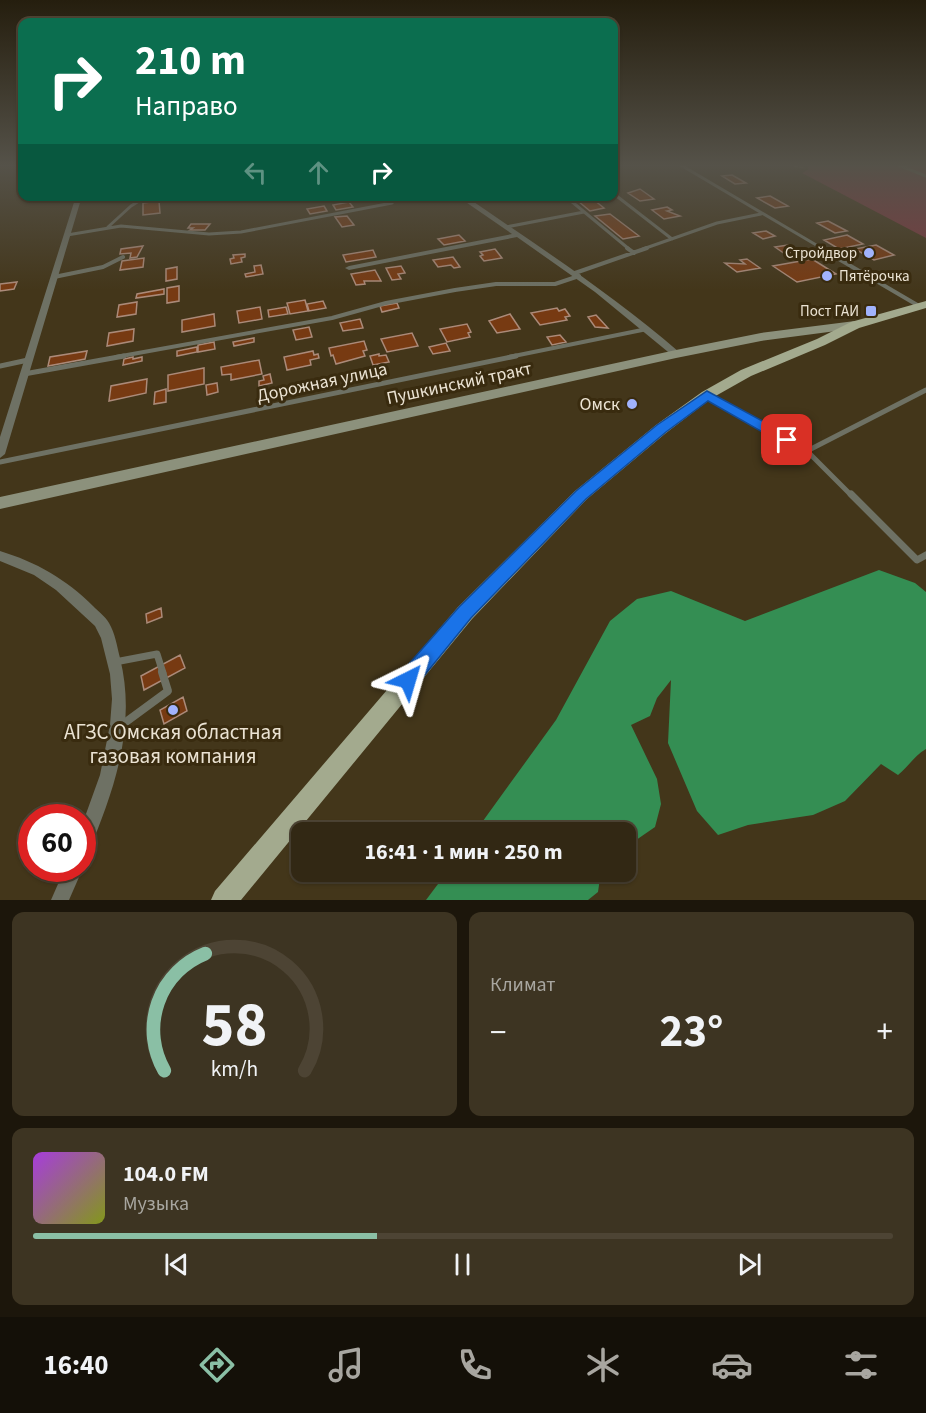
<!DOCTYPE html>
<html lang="ru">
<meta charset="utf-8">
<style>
:root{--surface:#322814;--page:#3d3422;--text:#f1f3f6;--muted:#a8a6a0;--line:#4d4434;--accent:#8abfa5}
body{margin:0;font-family:"Source Sans 3",sans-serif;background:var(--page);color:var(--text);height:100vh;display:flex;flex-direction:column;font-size:22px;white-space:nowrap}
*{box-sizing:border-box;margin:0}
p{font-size:20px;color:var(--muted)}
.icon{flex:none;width:33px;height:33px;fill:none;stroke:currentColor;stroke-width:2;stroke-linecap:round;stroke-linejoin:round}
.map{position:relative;height:900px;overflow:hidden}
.drawer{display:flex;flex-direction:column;gap:12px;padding:12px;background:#1c160b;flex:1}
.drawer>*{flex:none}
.top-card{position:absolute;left:18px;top:18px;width:600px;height:183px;border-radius:12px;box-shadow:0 2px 4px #0004,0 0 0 2px var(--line);background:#0b6e4f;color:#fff;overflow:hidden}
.speed{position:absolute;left:18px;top:804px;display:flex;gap:12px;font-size:30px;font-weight:700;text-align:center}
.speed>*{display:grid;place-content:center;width:78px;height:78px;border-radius:50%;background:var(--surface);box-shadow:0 2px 4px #0004,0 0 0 2px var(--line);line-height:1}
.speed .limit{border:9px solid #d22;background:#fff;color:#111}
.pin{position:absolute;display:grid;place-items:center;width:51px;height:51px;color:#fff;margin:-26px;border-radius:12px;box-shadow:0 3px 9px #0006}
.me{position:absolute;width:66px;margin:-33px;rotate:40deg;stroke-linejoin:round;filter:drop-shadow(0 0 4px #0008)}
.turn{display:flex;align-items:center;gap:21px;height:126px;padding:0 18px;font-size:27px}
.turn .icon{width:78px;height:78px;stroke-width:2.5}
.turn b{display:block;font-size:42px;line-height:51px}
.lanes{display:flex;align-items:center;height:57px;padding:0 18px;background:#0003;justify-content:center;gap:30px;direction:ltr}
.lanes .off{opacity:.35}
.big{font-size:45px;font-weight:700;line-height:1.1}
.drawer .card{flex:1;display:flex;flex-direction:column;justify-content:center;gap:9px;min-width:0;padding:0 21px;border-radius:12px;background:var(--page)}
.drawer .dial{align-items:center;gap:0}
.dial svg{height:156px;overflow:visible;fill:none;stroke:var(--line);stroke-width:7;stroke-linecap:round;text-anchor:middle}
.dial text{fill:var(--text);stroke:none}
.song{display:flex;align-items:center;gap:18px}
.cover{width:72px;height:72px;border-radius:9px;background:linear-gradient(135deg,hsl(280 70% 55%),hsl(70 70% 35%))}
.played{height:6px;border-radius:3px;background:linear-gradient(90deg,var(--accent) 40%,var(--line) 40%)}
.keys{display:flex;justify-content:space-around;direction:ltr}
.heat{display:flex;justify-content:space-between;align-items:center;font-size:33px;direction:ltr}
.drawer .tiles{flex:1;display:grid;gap:12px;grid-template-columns:1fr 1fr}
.card:last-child{grid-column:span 2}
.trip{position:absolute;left:291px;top:822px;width:345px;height:60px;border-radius:12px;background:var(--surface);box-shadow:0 2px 4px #0004,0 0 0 2px var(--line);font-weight:700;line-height:60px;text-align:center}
.tabs{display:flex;height:96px;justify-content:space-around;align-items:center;background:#141008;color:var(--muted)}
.tabs .icon{width:42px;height:42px}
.tabs .selected{color:var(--accent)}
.tabs b{font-size:27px;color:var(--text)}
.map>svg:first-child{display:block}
</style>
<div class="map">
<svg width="926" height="900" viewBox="0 0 926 900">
<rect width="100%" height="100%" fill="#43361a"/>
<path fill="#7c383f" d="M806,164h120v74l-124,-65 7,-4z"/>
<path fill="#348e53" d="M879,570l36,13 11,9v157c-12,7 -17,17 -28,26l-17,-11 -36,37 -32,14 -65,10 -30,10 -21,-24 -29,-68 3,-63 -14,18 -7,18 -19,9 26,54 4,25 -6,23 -29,20v-15h-151l81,-112 54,-99 27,-22 34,-8 74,30z
M447,872h174l-1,11 -20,-5 -2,14 -10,8h-162z"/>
<path fill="#773a12" stroke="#ab8a79" stroke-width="1.5" d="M732,175l14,8 -11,1 -13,-8z
M640,189l14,10 -14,2 -12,-8z
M572,196h17l15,12 -14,3z
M770,196l18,10 -13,2 -18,-10z
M159,201l1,12 -17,2v-12z
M349,202l4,5 -17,3 -3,-5z
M324,206l3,5 -17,3 -3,-5z
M667,207l5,3 -5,1 13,5 -16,3 -12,-9z
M610,214l29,22 -16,3 -28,-23z
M347,216l7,9 -12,2 -7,-10z
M828,221l19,10 -12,2 -18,-10z
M191,224h19l-5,6h-15l3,-2h-5z
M766,231l9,5 -12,3 -10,-6z
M459,235l6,6 -21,4 -6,-6z
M847,235l16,9 -24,5 -15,-9z
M788,245l10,6 -13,3 -10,-7z
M876,245l18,10 -20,5 -19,-11z
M143,246l-6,11 -7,1 1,-5 -11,1 1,-5z
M495,249l7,9 -18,3 -4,-5 3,-1 -3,-3z
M373,250l3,7 -30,5 -3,-7z
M245,254v3l-4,1 1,4 -11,2 -1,-5 4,-1 -1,-3z
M453,257l7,10 -6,1 -3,-3 -13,2 -5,-7z
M144,258l-1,9 -23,3 2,-9z
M747,259l13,9 -23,4 -12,-9 20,1 -5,-4z
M812,259l24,15 -39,8 -24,-16z
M261,265l2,9 -17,3 -1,-3 10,-2 -1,-6z
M401,266l4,7 -7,1 3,5 -9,1 -6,-12z
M177,267v12l-11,2v-12z
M375,270l6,11h-17l1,3 -9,1 -5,-11z
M17,282l-3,7 -14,2v-7z
M179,286v15l-12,2v-15z
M164,289v5l-28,4 1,-4z
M305,300l3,11 -18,3 -3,-11z
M323,301l3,7 -17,3 -2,-7z
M137,302l-1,12 -19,3 2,-12z
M397,303l2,5 -17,4 -2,-6z
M260,307l2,12 -23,4 -2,-12z
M286,307l2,7 -19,3 -1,-7z
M557,308l2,3 6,-2 5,7 -5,1 2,3 -27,5 -9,-12z
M214,314l1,12 -33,6v-12z
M510,314l10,15 -23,4 -8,-12z
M596,315l12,13 -13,-1 -7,-10z
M360,319l3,9 -20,3 -3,-8z
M467,324l4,8 -3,1 2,4 -23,5 -7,-13z
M309,327l3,10 -16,3 -3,-10z
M134,329l-1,12 -26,5 2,-13z
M412,333l6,13 -31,6 -6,-13z
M560,335l6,7 -14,3 -5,-8z
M254,338v4l-20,4 -1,-4z
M364,341l3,9 -4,1 2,5 -29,8 -3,-9 -2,1 -2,-8z
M214,342l1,7 -17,3v-7z
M446,343l4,8 -17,3 -4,-7z
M197,347v5l-20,4v-5z
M87,351l-2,8 -37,7 2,-9z
M313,351l1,4 4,-1 1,4 -9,2 1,5 -24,5 -3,-13z
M379,354v2l7,-1 3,7 -16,3 -3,-9z
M133,357v2l9,-2v4l-19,4 1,-6z
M259,360l3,14 -31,6v-6l-9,1 -1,-8z
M204,368v16l-36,7v-16z
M270,374l2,9 -13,3v-5l5,-1 -1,-4z
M147,379l-1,14 -37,8 2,-15z
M316,381l2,7 -13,3 -2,-7z
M217,383l1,9 -11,3 -1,-10z
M302,384l2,7 -16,3 -1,-7z
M166,389v13l-12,2 1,-12z
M161,608l1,9 -15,6 -1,-9z
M180,655l5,13 -41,22 -3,-14z
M183,697l4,14 -23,13 -4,-14z"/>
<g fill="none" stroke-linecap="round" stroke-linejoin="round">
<path stroke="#7f745c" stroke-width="1.5" stroke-dasharray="4 1.5" stroke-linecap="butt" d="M783,164l22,4"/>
<path stroke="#6e7164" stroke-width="3" d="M679,164l144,85
M896,164l30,12
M614,194l58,45
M565,196l64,53
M108,227l23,-21 16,-10
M506,227l78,-15
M67,235l54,-9 88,8 32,-2 151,-29 7,-7
M643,249l74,-26 44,-9"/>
<path stroke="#6e7164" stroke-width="4" d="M627,248l7,5
M820,248l99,58
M575,273l72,-25
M54,277l49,-10 20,-10
M116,357l216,-39 54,-15 69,-13 41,-6h59l24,-8
M509,357l138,-28"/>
<path stroke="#6e7164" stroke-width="5" d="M0,366l28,-6
M24,374l100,-18
M707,395l100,56 45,45
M807,451l119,-61
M0,462l516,-106"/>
<path stroke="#6e7164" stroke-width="7" d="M851,494l66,66 9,-5
M115,662l42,-8 6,19"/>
<path stroke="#6e7164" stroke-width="8" d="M119,727l49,-36 -6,-19"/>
<path fill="#6e7164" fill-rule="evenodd" d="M76,196h6l-77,258 -5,4v-21z
M457,196h8c73,50 147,98 214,156v4h-6l-78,-64 -78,-55 -168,33 -4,-2 4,-2 163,-32z
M0,551c36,11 66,28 93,55 6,6 12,10 16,17 6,10 8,23 11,35 17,68 -6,133 -32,195l-6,3v-31l18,-50 10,-50 2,-26 -2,-25 -9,-36 -6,-12 -39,-36 -22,-15 -34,-14z
M82,867l1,1 -14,32h-18l14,-32h17z"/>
<path fill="#8c917c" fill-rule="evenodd" d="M855,321l4,1v6l-98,13 -85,17 -676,151v-12l676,-147 85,-17z"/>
<path fill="#a3aa8e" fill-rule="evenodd" d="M926,301v7l-67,20 -34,17 -74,31 -39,22 -46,35 -79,66 -115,120 -231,281h-30l4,-9 243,-284 117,-116 81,-66 46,-33 39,-22 76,-31 34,-17z"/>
</g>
<linearGradient id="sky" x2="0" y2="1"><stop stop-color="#251e0e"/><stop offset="0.57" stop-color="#555249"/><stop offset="1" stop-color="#555249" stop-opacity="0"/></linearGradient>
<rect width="926" height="290" fill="url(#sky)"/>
<path fill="#1a73e8" stroke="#114b97" stroke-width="1.5" d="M707,391l85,46 2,3 -2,3h-10l-74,-42 -42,31 -80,67 -115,119 -56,69 -7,2 -7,-2 -3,-7 3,-7 58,-66 117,-116 81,-66z"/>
<g fill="#a1b3fd" stroke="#392b0f" stroke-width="2">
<circle cx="869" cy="253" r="6"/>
<circle cx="827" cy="276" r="6"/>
<rect x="865" y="305" width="12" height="12" rx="3"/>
<circle cx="632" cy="404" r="6"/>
<circle cx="173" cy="710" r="6"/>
</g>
<g text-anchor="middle" stroke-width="6" stroke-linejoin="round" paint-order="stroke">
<g font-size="15" fill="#ebe3d3" stroke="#392b0f" text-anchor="end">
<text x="857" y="258">Стройдвор</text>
<text x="839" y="281" text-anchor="start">Пятёрочка</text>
<text x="859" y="316">Пост ГАИ</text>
</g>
<g font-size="18" fill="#ebe3d3" stroke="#392b0f">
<text transform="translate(322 382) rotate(-12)" y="6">Дорожная улица</text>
<text transform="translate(459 383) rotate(-12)" y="6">Пушкинский тракт</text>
</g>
<g font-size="18" fill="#ebe3d3" stroke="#392b0f" text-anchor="end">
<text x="620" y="410">Омск</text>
</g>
<g font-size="21" fill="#ebe3d3" stroke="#392b0f">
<text x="173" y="739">АГЗС Омская областная<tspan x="173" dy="24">газовая компания</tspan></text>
</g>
</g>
</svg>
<div class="speed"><div class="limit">60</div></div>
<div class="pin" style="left:787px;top:440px;background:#d93025"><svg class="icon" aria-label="arrive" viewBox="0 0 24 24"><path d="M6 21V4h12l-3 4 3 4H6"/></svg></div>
<svg class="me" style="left:408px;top:680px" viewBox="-20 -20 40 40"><path d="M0-17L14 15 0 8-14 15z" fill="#1a73e8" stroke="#fff" stroke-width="4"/></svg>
<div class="trip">16:41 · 1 мин · 250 m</div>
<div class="top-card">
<div class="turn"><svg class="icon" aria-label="right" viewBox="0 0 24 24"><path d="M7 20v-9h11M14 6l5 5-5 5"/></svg><div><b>210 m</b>Направо</div></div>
<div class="lanes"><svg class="icon off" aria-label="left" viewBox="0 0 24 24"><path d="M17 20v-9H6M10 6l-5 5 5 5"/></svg><svg class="icon off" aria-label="ahead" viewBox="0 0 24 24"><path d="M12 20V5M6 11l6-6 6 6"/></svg><svg class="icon" aria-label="right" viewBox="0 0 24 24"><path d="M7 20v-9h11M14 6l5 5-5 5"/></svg></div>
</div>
</div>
<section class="drawer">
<div class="tiles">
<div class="card dial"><svg viewBox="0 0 100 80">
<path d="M14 69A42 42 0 1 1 86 69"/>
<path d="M14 69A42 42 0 0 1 35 9" stroke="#8abfa5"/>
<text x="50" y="56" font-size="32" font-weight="700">58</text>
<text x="50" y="72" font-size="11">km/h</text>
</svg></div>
<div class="card"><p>Климат</p>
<div class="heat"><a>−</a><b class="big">23°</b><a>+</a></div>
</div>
<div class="card">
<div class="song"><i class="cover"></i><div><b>104.0 FM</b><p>Музыка</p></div></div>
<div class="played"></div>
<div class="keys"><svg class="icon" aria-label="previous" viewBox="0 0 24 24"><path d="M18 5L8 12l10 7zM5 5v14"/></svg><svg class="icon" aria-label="pause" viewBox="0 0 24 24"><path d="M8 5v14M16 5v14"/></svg><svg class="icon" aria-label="next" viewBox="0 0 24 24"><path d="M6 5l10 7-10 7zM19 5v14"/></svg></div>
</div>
</div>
</section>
<nav class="tabs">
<b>16:40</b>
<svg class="icon selected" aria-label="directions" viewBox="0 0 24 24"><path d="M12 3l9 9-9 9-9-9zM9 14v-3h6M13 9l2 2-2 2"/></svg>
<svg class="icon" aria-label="music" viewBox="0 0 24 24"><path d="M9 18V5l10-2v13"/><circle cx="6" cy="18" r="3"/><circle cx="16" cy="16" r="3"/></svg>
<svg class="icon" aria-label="phone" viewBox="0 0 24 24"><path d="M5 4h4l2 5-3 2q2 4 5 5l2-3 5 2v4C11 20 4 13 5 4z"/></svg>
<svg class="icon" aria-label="climate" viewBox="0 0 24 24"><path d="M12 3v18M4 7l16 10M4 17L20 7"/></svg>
<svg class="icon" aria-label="car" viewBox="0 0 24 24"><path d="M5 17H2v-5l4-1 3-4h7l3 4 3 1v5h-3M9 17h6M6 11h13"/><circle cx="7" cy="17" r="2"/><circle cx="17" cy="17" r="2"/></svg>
<svg class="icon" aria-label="filters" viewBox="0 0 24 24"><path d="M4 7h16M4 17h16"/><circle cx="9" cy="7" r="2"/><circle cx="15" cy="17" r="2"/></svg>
</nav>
